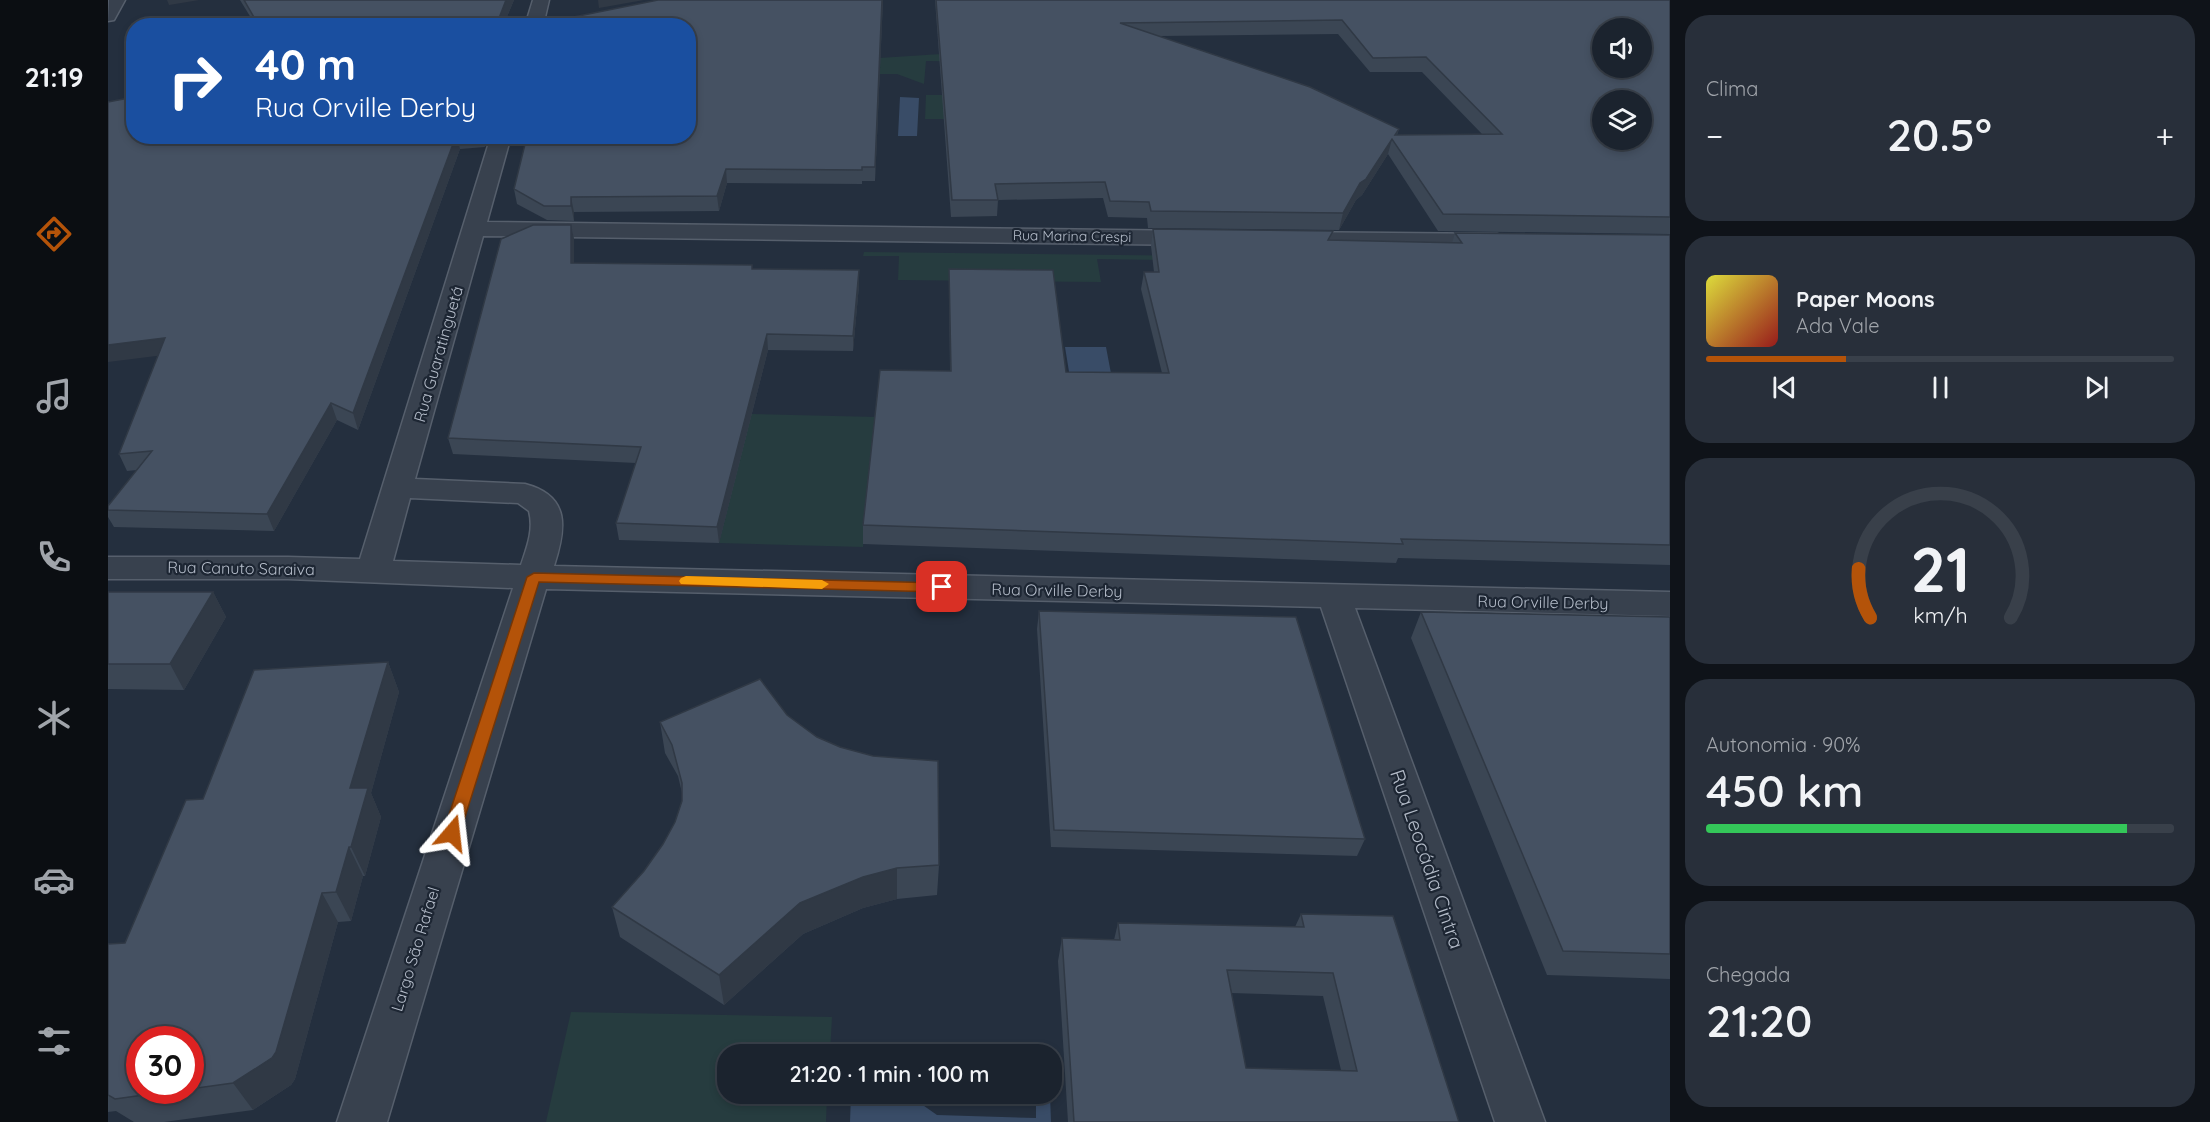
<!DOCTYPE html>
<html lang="pt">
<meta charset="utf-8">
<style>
:root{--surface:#1b232e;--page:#282f3a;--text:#f1f3f6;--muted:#a0a4aa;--line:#39404a;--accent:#b45309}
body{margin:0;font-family:Quicksand,sans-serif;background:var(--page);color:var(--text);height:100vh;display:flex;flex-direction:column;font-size:22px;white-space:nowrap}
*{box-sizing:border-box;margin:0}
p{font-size:20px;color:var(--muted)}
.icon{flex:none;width:33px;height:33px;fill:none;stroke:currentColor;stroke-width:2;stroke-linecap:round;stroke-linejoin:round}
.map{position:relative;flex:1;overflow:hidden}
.side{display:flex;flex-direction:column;gap:15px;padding:15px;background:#0f1319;width:540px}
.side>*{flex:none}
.guide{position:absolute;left:18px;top:18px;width:570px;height:126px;border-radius:24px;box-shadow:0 3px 9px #0003,0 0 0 2px var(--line);background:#1a4fa0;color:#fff;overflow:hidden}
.tools{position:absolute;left:1484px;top:18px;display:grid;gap:12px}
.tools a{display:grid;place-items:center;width:60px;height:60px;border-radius:50%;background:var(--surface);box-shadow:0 3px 9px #0003,0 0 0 2px var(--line);font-size:30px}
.speed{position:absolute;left:18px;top:1026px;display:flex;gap:12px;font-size:30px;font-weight:700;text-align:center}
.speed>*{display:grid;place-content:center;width:78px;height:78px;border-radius:50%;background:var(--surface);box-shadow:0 3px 9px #0003,0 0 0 2px var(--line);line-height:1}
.speed .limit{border:9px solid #d22;background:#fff;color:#111}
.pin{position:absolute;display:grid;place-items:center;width:51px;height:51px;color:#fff;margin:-26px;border-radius:12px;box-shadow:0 3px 9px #0006}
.me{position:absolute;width:66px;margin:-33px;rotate:17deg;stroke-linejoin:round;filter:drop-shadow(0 0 4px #0008)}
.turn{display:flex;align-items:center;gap:21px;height:126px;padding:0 30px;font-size:27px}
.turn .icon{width:78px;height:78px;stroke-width:2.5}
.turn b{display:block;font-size:42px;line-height:51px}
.big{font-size:45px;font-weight:600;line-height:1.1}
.side .card{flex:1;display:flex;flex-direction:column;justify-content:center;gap:9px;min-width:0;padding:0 21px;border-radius:24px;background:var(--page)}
.side .dial{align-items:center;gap:0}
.dial svg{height:156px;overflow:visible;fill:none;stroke:var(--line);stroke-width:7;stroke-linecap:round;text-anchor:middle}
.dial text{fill:var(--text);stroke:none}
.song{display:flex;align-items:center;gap:18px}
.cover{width:72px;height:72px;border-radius:9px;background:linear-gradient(135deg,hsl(60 70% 55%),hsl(0 70% 35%))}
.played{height:6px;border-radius:3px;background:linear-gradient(90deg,var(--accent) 30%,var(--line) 30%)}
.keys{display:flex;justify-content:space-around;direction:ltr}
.heat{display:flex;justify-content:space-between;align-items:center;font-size:33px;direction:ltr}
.charge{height:9px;border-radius:4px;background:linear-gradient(90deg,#34c759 90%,var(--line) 0)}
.trip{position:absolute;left:609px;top:1044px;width:345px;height:60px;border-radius:24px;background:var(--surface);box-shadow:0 3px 9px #0003,0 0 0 2px var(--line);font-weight:600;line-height:60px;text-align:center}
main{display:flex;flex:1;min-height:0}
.menu{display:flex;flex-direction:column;width:108px;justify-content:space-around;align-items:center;background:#0b0e12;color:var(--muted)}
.menu .icon{width:42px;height:42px}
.menu .active{color:var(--accent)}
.menu b{font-size:27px;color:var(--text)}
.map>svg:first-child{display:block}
</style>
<main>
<nav class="menu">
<b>21:19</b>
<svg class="icon active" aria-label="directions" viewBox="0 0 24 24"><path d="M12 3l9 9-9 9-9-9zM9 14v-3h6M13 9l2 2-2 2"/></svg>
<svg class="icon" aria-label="music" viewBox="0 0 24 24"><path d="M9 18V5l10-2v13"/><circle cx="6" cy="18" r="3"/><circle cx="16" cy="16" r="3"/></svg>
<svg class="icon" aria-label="phone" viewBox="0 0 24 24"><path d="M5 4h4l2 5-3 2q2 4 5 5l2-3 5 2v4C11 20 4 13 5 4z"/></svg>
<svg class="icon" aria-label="climate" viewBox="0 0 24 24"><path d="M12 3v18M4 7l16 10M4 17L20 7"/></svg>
<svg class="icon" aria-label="car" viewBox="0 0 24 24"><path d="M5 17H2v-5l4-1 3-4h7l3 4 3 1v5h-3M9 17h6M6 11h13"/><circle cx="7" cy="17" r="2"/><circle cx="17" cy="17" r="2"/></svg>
<svg class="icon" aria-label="filters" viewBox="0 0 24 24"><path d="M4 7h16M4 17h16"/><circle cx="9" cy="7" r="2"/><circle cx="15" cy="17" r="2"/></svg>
</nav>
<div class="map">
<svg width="1562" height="1122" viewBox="0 0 1562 1122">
<rect width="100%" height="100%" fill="#242f3e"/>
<path fill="#263c3f" d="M957,46l4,17 -143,-2 -2,23 -27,-10h-137l27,-10z
M818,95h29v24h-30z
M756,252l424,5 2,5 -193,-3 4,23 -203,-2 1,-24h-36z
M643,414l126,3 -14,130 -144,-4z
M463,1012l261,5 -2,37h-102v40h99l-1,28h-280z"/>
<path fill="#394c67" d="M792,97l19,1 -2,38h-19z
M957,347h41l7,37h-42z
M743,1094h56l30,21 99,3v-24h14l1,28h-201z"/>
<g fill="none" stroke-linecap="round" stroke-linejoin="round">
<g stroke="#565f6c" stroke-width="3">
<path id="street" d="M1,0h16l-11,20 -6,1z
M425,0h16l-6,26h-18z
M383,136h20l-24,86 710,9 8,2 4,5 -4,5 -8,2 -714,-9 -68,243 110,5c46,12 41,45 29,82l1116,26v24l-315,-8 190,514h-50l-174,-515 -775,-18 -159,533h-50l176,-534 -225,-9h-180v-22h180l72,2zM302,498l108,5 11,8c5,19 -2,36 -8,54l-128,-4z
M1177,232l212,2 8,2 4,5 -4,5 -8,2 -212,-2 -8,-2 -4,-5 4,-5z"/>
</g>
<use href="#street" fill="#38414e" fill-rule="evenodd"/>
</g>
<path fill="#3b4654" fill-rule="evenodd" d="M132,0h274l-11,26h-247z
M550,0h225l-8,181h-13v3l-135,-1 -8,28 -145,1v9l-27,-1 -30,-16 -3,-15 12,-45 -15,1 -2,-9h179z
M827,0h735v234l-232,-3 -50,-77 -26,41 -6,5 -17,30 -191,-2 -1,-10 -39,-1 -5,-19 -105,2 -1,16 -46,1zM1230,34l32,38h52l60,62 -85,1 2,-6 -239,-93z
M26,136h355l-4,11 -25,2 -102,281 -21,-10 -63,111 -160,-4 -6,-10v-11l29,-36 -10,1 -8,-17 39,-98z
M463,225l3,14v24l178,6 107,16 -6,66 -85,-1 -49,193 -100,-3 -3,-17 20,-60 -183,-9 -5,-16z
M1045,229l178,11 121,3 3,-10 215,2v330l-272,-7 -2,5 -533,-19v-19l87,-154 -1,-85v-17l117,103 96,1 -21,-84 3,-17h10l-3,-26z
M0,592h105l13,25 -42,73 -76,-1z
M931,611l326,228 -8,17 -306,-9 -14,-218z
M1313,612l249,5v362l-123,-4 -136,-337z
M280,662l11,30 -28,101 10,24 -16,59h-2l-12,45 -13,1 -43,157 -4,6 -38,25 -89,12h-30l-18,-11 -8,1v-168l17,-1 78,-144zM82,1040v50h-50z
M679,715l152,150 -2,30 -40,4 -34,9 -60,26 -79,71 -104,-68 -8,-30 32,-36 19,-27 12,-22 7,-21v-8l-4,-17 -13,-23 -5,-31z
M1193,914l158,208h-391l-10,-161 4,-23 52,2 4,-17 177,4zM1123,993l92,3 18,74 -95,-2z"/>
<path fill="#303945" d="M59,0h32l-30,5z
M398,0h8l-11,26h-7z
M490,0h46l-45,8z
M774,0h1l-8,181v-14z
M348,136h1l3,13 -102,281 -5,-17z
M375,136h6l-4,11z
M1284,139l-4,15 -26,41 -6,5 -17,30 4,-17 17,-30z
M618,169l1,14 -8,28 -2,-15z
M463,197l3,15v9l-3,-15z
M463,225l3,14v38l-3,-14z
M751,270v15l-6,66v-15z
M659,334l1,16 -49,193 -2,-16z
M57,338l7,16 -64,8v-17z
M223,403l6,17 -63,111 -7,-17z
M105,592l13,25 -42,73 -14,-26z
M280,662l11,30 -28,101 10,24 -16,59 -14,-29 -1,-59z
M241,847l14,29 -12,45 -15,-29z
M789,868v31l-34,9 -60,26 -79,71 -5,-30 81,-72 63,-26z
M214,893l16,29 -43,157 -4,6 -38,25 -20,-27z"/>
<path fill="#455162" stroke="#303945" stroke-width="1.5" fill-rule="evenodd" d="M136,0h262l-10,26h-237z
M550,0h224l-7,167h-13v3l-136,-1 -9,27 -146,1v9h-27l-30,-17 13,-53h161v-110h-159z
M828,0h734v217l-227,-3 -51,-75 -26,40 -6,4 -17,30 -192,-2 -2,-9 -39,-1 -5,-19 -110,2 3,16h-46zM1234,20l31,38 53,-1 76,77 -107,1 4,-6 -89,-42 -190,-64zM1494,28h39v40h-39zM1494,100h39v40h-39z
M26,97v39h322l-103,277 -22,-10 -64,111 -159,-4v-4l44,-55 -33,3 46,-116 -57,7v-243z
M425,225h38v38l181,2v4l107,1 -6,66 -86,-2 -50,193 -101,-4 25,-76 -193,-9 53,-199z
M1045,229l180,2 -5,9 134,3 -7,-10 215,2v310l-269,-6 2,5 -540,-19 17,-155 71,1 -2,-102 104,1 13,102 103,1 -25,-101h15z
M0,592h105l-43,72h-62z
M931,611l257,6 69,222 -311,-9z
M1313,612l249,5v337l-107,-3z
M280,662l-38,126h18l-17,59h-2l-13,45 -14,1 -46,159 -4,6 -39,25 -43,6v-49h-50v50h40l-65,9 -7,-4v-151l17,-1 61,-143 17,-1 51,-129z
M652,679l27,36 30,22 23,10 33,9 65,5 1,104 -42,3 -34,9 -63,26 -81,72 -107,-68 32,-36 19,-27 12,-22 7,-21v-18l-10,-38 -12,-23z
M1193,914l92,2 66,206h-385l-12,-184 58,2 -2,-17 186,4zM1119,970l106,3 24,98 -111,-3z"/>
<path fill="#b45309" stroke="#753606" stroke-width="1.5" d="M426,573l408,10 7,4 -7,5 -403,-10 -79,251 -3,5 -5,2 -6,-2 -3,-5 84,-256z"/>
<path fill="#f59e0b" d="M578,576l136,4 7,4 -7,5 -141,-5 -2,-3 2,-3z"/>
<g text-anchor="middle" stroke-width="4.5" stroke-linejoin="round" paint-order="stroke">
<g font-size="14" fill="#b4bcc9" stroke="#1d2633">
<text transform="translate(964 236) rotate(1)" y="5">Rua Marina Crespi</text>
</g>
<g font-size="16" fill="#b4bcc9" stroke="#1d2633">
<text transform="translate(330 354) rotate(-74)" y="6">Rua Guaratinguetá</text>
<text transform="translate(133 568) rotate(1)" y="6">Rua Canuto Saraiva</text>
<text transform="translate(949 590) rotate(1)" y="6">Rua Orville Derby</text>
<text transform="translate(1435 602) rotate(1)" y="6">Rua Orville Derby</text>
<text transform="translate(307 949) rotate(-73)" y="6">Largo São Rafael</text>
</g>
<g font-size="20" fill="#b4bcc9" stroke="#1d2633">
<text transform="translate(1319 859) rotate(71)" y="7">Rua Leocádia Cintra</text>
</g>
</g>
</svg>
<div class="tools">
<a><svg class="icon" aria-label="sound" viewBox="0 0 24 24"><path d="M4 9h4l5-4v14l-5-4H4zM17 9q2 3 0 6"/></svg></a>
<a><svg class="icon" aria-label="layers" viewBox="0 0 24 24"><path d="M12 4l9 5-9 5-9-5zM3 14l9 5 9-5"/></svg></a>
</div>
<div class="speed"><div class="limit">30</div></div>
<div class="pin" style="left:834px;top:587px;background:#d93025"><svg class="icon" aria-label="arrive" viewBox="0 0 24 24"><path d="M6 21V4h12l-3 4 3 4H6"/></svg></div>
<svg class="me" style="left:344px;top:833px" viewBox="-20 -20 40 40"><path d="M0-17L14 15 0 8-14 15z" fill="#b45309" stroke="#fff" stroke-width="4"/></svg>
<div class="trip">21:20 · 1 min · 100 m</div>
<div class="guide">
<div class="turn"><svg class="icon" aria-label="right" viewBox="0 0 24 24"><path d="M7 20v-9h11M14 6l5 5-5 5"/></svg><div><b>40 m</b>Rua Orville Derby</div></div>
</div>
</div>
<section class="side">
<div class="card"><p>Clima</p>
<div class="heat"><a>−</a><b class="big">20.5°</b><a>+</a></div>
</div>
<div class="card">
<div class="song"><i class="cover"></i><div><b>Paper Moons</b><p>Ada Vale</p></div></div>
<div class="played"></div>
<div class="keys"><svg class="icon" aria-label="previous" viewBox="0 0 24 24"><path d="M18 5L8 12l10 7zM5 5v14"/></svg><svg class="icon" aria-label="pause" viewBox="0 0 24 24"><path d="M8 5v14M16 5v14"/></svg><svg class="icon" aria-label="next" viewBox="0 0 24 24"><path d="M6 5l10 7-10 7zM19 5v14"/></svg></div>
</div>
<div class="card dial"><svg viewBox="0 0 100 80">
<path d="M14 69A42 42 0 1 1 86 69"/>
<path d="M14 69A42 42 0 0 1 8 44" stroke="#b45309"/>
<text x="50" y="56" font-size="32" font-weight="700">21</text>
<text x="50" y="72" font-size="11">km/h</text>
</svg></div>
<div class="card"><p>Autonomia · 90%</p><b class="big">450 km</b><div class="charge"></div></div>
<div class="card"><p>Chegada</p><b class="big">21:20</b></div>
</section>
</main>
